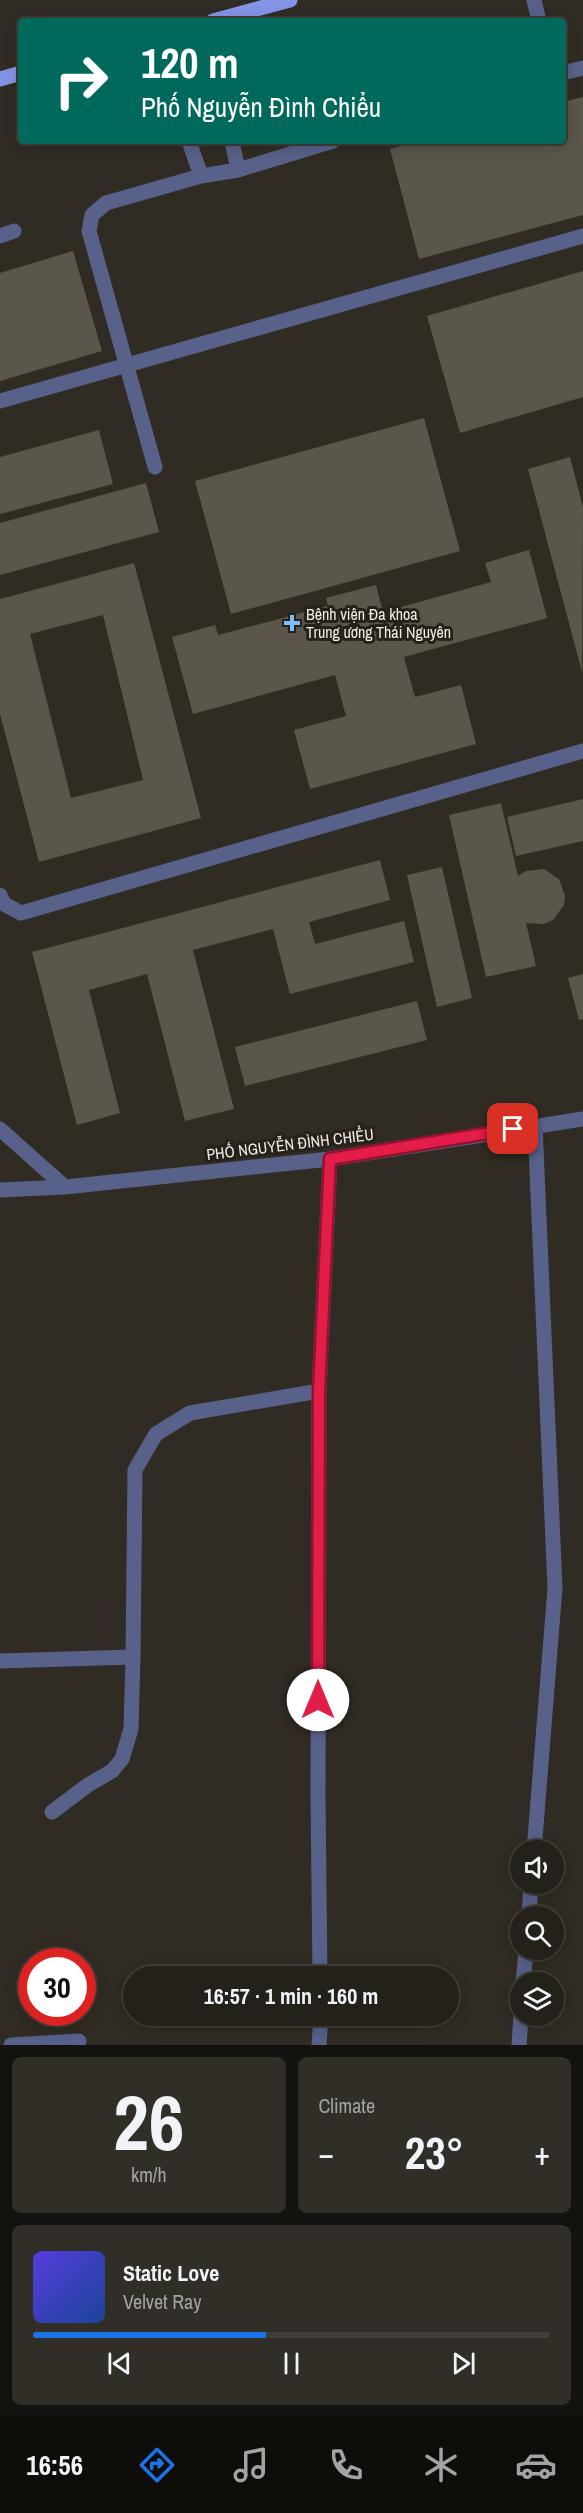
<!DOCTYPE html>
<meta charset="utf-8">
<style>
:root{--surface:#24211a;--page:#302e27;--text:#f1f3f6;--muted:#a3a3a2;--line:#413e39;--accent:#1a73e8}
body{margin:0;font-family:"Archivo Narrow",sans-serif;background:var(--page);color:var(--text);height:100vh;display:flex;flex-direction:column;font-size:22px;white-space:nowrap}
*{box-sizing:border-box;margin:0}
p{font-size:20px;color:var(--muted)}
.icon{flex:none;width:33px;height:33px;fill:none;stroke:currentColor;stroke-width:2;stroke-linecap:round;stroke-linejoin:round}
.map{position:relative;height:2045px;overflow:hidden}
.panel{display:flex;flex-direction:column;gap:12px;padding:12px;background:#14120e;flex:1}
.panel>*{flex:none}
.guide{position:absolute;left:18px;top:18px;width:548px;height:126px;border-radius:6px;box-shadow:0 3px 15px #0003,0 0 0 2px var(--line);background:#00695c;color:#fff;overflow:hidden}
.tools{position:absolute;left:510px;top:1840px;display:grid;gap:12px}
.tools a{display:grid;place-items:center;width:54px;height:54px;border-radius:50%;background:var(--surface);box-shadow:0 3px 15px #0003,0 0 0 2px var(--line);font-size:30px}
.speed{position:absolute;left:18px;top:1948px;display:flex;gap:12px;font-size:30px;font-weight:700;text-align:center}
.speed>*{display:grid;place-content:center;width:78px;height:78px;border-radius:50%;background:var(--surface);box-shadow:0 3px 15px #0003,0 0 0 2px var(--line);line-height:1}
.speed .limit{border:9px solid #d22;background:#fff;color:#111}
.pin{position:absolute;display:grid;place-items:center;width:51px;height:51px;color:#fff;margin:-26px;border-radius:12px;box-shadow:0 3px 9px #0006}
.me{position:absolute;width:66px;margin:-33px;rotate:0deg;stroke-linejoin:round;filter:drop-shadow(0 0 4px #0008)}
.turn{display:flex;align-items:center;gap:21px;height:126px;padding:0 24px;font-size:27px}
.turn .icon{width:78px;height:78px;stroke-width:2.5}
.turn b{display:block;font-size:42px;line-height:51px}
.big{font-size:45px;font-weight:800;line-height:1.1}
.panel .tile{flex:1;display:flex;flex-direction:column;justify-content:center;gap:9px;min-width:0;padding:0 21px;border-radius:9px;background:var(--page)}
.panel .dial{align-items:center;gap:0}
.dial b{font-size:78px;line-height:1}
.song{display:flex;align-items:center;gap:18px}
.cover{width:72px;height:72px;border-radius:9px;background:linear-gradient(135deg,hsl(250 70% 55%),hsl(220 70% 35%))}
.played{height:6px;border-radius:3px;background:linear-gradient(90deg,var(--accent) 45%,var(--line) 45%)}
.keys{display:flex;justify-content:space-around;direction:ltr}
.heat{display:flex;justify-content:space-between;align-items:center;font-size:33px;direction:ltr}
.panel .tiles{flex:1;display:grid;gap:12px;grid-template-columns:1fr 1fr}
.tile:last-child{grid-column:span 2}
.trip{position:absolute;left:123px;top:1966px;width:336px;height:60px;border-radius:30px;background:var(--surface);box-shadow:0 3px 15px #0003,0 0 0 2px var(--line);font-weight:800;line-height:60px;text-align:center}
.dock{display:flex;height:96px;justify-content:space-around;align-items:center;background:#0e0d0a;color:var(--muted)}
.dock .icon{width:42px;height:42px}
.dock .active{color:var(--accent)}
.dock b{font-size:27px;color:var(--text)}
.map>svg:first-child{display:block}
</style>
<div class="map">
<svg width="583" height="2045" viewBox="0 0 583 2045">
<rect width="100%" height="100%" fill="#302c23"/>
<path fill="#5a564c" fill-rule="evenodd" d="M583,97v118l-164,44 -29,-110 30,-8h142v-39z
M73,251l29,100 -102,30v-108z
M583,271v126l-123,36 -33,-117z
M424,418l36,133 -229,63 -36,-133z
M99,430l14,54 -113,30v-57z
M570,457l13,50 -1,165 -54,-203z
M146,483l13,49 -159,43v-52z
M529,550l18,68 -143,39 11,40 46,-12 15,59 -166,45 -16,-59 52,-14 -11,-41 -142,39 -21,-77 43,-12 3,10 110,-29 -2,-8 50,-13 7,27 108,-30 -6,-19z
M134,563l67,255 -162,44 -39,-148v-115zM103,615l40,165 -72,18 -41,-164z
M583,799v42l-67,15 -9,-39z
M501,803l17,73 8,-5 18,-2 15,10 6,17 -1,9 -11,15 -9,4 -18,-1 10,43 -50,11 -37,-162z
M380,860l10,40 -81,22 6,22 89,-23 10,41 -124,32 -17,-65 -80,21 41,159 -49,12 -38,-147 -58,16 31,123 -43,12 -45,-173z
M442,867l30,131 -35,9 -30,-132z
M583,974v45l-4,1 -11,-42z
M417,1001l10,39 -182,46 -10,-39z"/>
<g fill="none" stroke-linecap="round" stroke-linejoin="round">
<path stroke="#586189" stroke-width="15" d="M534,0l5,21
M562,73l21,-5
M189,141l12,35
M232,141l6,29
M0,236l14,-5
M0,401l583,-165
M155,467l-66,-236 3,-16 14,-12 95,-27 37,-6 95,-29
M0,895l4,9 17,9 562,-162
M0,1129l65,58
M0,1190l65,-3 265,-28 253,-40
M0,1661l133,-4 2,-187 21,-36 34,-21 129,-22
M52,1812l36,-27 24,-14 10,-12 9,-30 2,-72
M534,1851l21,-263 -20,-463
M529,1917l2,-33
M320,1977l-2,-182 1,-404 11,-232
M523,1983l3,-33
M11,2045l68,-4
M319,2045l2,-29
M519,2045l2,-29"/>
<path stroke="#8494e6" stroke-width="15" d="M213,21l77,-21
M0,79l21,-6"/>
</g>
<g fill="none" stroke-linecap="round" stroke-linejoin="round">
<g stroke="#92132f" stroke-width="15">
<path id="route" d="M318,1700l1,-309 11,-232 183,-30"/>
</g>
<use href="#route" stroke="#e11d48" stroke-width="10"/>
</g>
<path fill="#7bbef9" stroke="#26221a" stroke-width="2" d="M289 614h6v6h6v6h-6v6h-6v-6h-6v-6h6z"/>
<g text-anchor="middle" stroke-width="6" stroke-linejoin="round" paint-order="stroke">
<g font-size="16" fill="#efece7" stroke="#26221a" text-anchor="start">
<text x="306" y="620">Bệnh viện Đa khoa<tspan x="306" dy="18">Trung ương Thái Nguyên</tspan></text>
</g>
<g font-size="16" fill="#efece7" stroke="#26221a">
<text transform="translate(290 1144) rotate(-7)" y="6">PHỐ NGUYỄN ĐÌNH CHIỂU</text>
</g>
</g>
</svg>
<div class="tools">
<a><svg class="icon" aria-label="sound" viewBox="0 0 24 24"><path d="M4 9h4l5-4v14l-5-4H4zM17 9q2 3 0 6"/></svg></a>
<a><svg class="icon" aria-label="search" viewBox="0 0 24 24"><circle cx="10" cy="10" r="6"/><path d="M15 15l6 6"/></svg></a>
<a><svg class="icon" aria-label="layers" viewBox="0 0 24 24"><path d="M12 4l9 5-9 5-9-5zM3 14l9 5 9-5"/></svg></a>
</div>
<div class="speed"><div class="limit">30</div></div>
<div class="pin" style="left:513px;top:1129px;background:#d93025"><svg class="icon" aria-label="arrive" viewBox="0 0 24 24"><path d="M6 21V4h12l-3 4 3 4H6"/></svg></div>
<svg class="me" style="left:318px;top:1700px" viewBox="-20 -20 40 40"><circle r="19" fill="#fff"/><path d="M0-13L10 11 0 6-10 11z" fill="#e11d48"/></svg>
<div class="trip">16:57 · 1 min · 160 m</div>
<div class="guide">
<div class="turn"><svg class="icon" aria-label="right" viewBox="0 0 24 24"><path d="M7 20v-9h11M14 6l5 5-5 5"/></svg><div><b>120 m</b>Phố Nguyễn Đình Chiểu</div></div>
</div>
</div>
<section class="panel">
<div class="tiles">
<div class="tile dial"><b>26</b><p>km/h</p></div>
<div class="tile"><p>Climate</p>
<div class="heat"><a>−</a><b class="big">23°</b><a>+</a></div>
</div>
<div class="tile">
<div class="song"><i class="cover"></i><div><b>Static Love</b><p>Velvet Ray</p></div></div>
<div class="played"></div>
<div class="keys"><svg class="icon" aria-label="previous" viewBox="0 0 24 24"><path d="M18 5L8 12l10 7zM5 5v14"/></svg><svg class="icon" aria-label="pause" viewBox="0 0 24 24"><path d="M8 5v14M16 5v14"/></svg><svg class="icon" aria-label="next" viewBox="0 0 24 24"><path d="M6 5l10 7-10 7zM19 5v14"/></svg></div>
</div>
</div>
</section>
<nav class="dock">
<b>16:56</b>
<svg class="icon active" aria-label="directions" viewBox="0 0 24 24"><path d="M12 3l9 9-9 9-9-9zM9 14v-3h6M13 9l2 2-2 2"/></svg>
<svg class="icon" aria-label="music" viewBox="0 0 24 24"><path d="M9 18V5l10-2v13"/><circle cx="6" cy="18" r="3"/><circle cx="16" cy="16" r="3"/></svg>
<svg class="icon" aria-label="phone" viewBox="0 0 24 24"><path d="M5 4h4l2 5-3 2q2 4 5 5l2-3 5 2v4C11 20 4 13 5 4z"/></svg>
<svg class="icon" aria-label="climate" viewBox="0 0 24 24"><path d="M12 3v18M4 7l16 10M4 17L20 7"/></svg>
<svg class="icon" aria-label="car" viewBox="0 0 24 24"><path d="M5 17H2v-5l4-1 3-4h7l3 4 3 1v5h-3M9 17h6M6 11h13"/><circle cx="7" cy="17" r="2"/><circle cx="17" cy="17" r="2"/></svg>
</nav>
